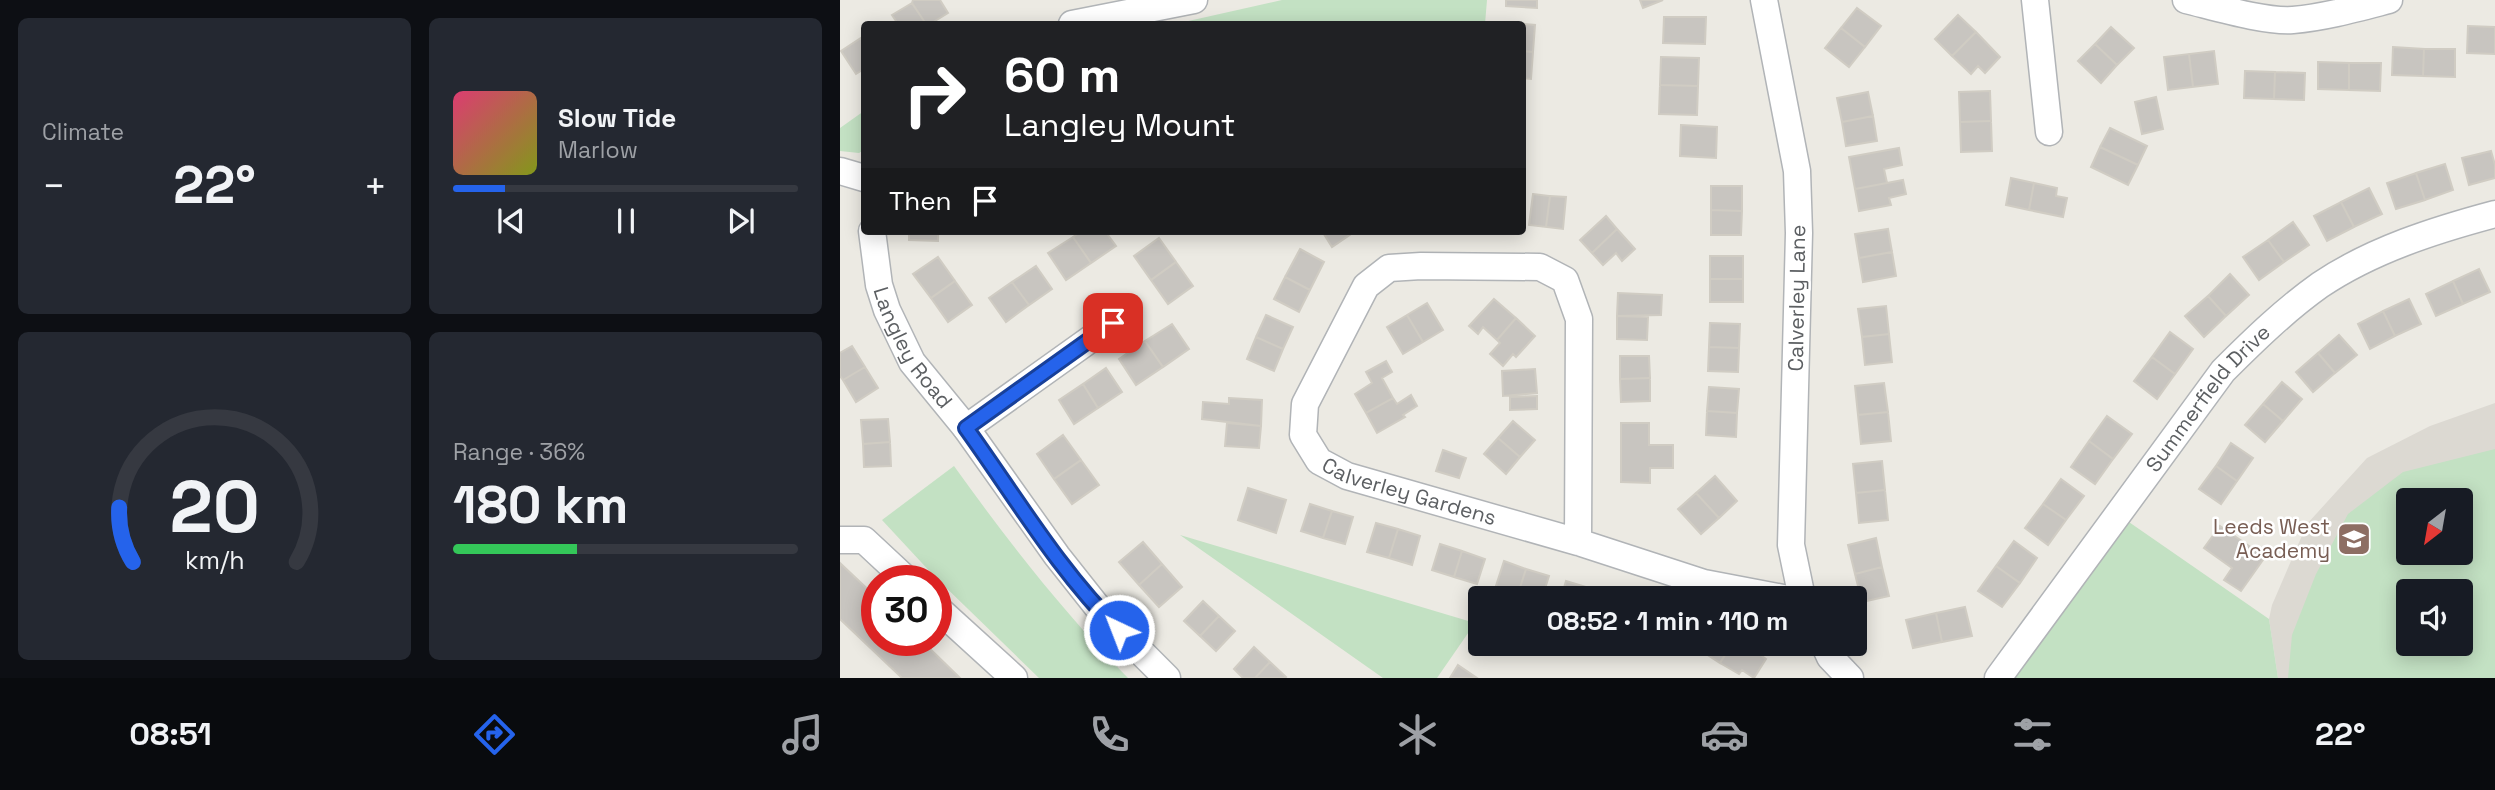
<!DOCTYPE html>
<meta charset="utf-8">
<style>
:root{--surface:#171b24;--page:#242831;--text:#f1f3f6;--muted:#9ea1a6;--line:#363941;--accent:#2563eb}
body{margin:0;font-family:"Space Grotesk",sans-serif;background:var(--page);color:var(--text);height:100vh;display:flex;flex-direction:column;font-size:26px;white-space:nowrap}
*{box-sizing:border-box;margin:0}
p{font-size:23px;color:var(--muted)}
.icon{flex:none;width:38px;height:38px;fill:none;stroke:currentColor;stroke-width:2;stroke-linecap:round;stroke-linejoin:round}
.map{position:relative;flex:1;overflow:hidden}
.details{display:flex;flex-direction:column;gap:18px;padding:18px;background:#0d0f14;width:840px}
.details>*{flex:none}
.hud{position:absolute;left:21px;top:21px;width:665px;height:214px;border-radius:7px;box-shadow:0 4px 18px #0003;background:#202124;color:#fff;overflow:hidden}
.needle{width:46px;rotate:211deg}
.buttons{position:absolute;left:1556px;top:488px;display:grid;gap:14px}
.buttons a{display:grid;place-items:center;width:77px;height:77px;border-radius:7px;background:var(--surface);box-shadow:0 4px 18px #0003;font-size:35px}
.speed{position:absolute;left:21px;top:565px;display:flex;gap:14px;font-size:35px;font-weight:700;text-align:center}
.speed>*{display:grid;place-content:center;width:91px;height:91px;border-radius:50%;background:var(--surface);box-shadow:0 4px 18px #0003;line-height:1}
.speed .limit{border:10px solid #d22;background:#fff;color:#111}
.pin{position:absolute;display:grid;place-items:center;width:60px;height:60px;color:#fff;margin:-30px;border-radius:14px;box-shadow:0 4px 10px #0006}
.me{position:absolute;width:77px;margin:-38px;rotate:317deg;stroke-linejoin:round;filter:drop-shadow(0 0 5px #0008)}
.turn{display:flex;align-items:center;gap:24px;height:147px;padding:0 28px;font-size:32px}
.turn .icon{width:91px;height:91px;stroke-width:2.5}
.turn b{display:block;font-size:49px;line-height:60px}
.then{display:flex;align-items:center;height:66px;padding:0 28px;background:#0003;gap:14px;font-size:26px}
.big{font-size:52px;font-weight:800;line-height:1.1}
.details .tile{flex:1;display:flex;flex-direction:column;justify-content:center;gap:10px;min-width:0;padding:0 24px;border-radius:10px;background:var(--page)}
.details .dial{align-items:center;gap:0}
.dial svg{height:182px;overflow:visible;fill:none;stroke:var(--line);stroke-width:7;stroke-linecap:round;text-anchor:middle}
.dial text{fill:var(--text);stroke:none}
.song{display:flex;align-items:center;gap:21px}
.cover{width:84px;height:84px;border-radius:10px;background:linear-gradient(135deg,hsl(340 70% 55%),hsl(70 70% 35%))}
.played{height:7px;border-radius:4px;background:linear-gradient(90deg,var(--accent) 15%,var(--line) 15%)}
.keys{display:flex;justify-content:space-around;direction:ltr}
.heat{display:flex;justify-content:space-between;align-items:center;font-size:38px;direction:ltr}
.charge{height:10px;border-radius:5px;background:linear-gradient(90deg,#34c759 36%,var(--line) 0)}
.details .tiles{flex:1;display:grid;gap:18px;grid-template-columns:repeat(2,1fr)}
.trip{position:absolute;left:628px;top:586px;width:399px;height:70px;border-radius:7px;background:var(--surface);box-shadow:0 4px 18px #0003;font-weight:800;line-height:70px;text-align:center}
.dock{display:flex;height:112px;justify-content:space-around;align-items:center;background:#090b0e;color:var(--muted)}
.dock .icon{width:49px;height:49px}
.dock .selected{color:var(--accent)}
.dock b{font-size:32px;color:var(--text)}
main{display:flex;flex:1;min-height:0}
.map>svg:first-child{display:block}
</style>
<main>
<section class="details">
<div class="tiles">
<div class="tile"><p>Climate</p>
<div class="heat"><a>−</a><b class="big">22°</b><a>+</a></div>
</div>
<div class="tile">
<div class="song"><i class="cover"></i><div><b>Slow Tide</b><p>Marlow</p></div></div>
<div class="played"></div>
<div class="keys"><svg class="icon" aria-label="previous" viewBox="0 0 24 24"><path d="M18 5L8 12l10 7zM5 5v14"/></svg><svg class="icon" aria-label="pause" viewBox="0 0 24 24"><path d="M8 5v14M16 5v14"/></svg><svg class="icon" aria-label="next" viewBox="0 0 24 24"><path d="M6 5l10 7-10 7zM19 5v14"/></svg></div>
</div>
<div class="tile dial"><svg viewBox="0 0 100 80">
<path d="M14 69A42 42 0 1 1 86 69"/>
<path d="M14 69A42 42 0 0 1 8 45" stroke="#2563eb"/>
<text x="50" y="56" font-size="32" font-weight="700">20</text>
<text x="50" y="72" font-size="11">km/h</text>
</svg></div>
<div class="tile"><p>Range · 36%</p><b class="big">180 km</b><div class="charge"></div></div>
</div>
</section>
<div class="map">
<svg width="1655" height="678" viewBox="0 0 1655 678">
<rect width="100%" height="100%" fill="#eceae3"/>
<path fill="#dcd9d2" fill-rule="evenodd" d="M1655,403v275h-217l-9,-59 3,-14 35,-81 60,-66 63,-32zM1568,500h52v53h-52zM1568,592h52v52h-52z"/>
<path fill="#c3e1c3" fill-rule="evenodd" d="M442,0h205l-2,24h-310z
M24,111v39l-5,3 -19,-2v-23z
M1655,449v229h-207l4,-43 24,-61 32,-60 55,-42zM1620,500v53h-52v-53zM1568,592h52v52h-52z
M114,466c53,74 110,147 174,212h-89l-105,-102 -52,-56z
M1286,520l143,99 9,59h-270z
M340,535l295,88 -38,55h-54z"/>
<path fill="#c8c5c0" stroke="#d0ccc3" stroke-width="2" d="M73,0h27l8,13 -18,11h-4l-14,-21z
M666,0h31v8l-31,-2z
M800,0h23l-20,8z
M72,3l14,21h-28l-6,-9z
M1017,8l24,18 -16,21 -24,-19z
M1118,15l18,17 -24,24 -17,-17z
M824,17h42l-1,27 -42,-1z
M665,22l30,3 -2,27 -11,-1v-27h-18z
M1628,26l27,1v27l-28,-1z
M1271,27l23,21 -17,17 -22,-21z
M1001,28l24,19 -16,20 -24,-19z
M1136,32l24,25 -15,16 -7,-7 -7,8 -19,-18z
M21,38l3,5v26l-8,5 -15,-23z
M1255,44l22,21 -16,18 -23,-22z
M1553,47l31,2 -1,27 -31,-1z
M1584,49h31v28l-32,-1z
M682,51l11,1 -2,27 -9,-1z
M1374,51l4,33 -25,3 -4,-33z
M1349,54l4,33 -25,3 -4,-33z
M821,57l38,1 -1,28 -38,-1z
M1478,62l31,1v27l-31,-1z
M1509,63h32l-1,28 -31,-1z
M1405,71l30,1 -1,27 -30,-1z
M1435,72l30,1 -1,27 -30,-1z
M820,85l38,1 -1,29 -38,-1z
M1150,91l1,30 -31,1 -1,-30z
M1028,92l5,24 -31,6 -5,-24z
M1316,97l7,32 -21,5 -7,-32z
M1033,116l4,25 -31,5 -4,-24z
M1151,121l1,30 -31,1 -1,-30z
M841,125l36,2 -1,31 -36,-2z
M1270,128l37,18 -9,19 -38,-18z
M1260,147l38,18 -10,20 -37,-18z
M1059,148l3,17 -18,4 3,14 -32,6 -6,-32z
M1651,151l4,14v13l-26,7 -7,-27z
M1605,164l8,26 -28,10 -9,-27z
M1576,173l9,27 -29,9 -9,-26z
M1171,178l23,5 -5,27 -23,-5z
M1063,180l3,14 -17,4 2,7 -32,6 -4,-22z
M1194,183l23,5 -1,8 11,2 -4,19 -34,-7z
M871,186h31v25l-31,-1z
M1529,188l13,26 -28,13 -13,-25z
M693,194l17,2 -4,31 -17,-2z
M710,196l16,1 -3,32 -17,-2z
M1501,202l13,25 -27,14 -13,-25z
M871,210l31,1 -1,24h-30z
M766,216l11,13 -25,24 -12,-13z
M1453,222l16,23 -25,17 -16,-22z
M777,229l18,20 -13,12 -6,-8 -13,12 -11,-12z
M1048,229l4,23 -33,6 -4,-24z
M69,231h29v10l-29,-1z
M242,231h23l11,15 -25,17 -18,-26z
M482,231h26l3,3 -19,13z
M233,237l18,26 -25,17 -18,-27z
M319,238l17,24 -25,18 -17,-24z
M1428,240l16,22 -25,18 -16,-23z
M460,249l24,13 -14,28 -25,-13z
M1052,252l4,24 -33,6 -4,-24z
M870,256h33v23h-33z
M98,257l17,24 -24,17 -18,-24z
M336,262l17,24 -25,18 -17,-24z
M196,266l16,23 -23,16 -17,-23z
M1639,269l11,23 -27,12 -10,-23z
M1390,274l19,21 -23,21 -18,-20z
M445,277l25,13 -11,22 -25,-13z
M870,279h33v23h-33z
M115,281l17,24 -24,17 -17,-24z
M1613,281l10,23 -27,12 -10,-22z
M172,282l17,23 -23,17 -17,-24z
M778,293l44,2 -1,20 -44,1z
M1368,296l18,20 -22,21 -19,-21z
M654,299l22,19 -19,22 -14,-13 -5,7 -9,-8z
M1569,299l12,25 -26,12 -12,-25z
M587,303l16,27 -20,12 -16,-27z
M1046,306l3,28 -27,3 -4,-28z
M1543,311l12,25 -25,13 -12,-25z
M426,315l27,12 -10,22 -27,-12z
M567,315l16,27 -20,12 -16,-27z
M777,316l31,1 -1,23 -30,-1z
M676,318l19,18 -19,21 -3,-3 -10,12 -13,-12 10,-11 -3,-3z
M870,323l30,1 -1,24 -30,-1z
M332,324l17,25 -26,18 -18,-26z
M1330,332l23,17 -18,25 -23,-17z
M1049,334l3,28 -27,3 -3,-28z
M1499,335l18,20 -22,18 -17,-20z
M416,337l27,12 -9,22 -27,-12z
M305,341l18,26 -27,18 -17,-26z
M12,346l13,21 -22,13 -3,-4v-23z
M869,347l30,1 -1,24 -30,-1z
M1478,353l17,20 -22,19 -17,-20z
M780,356h29l1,22 -30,1z
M1312,357l23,17 -18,25 -23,-18z
M546,361l6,11 -10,6 11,20 -27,15 -11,-19 17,-11 -6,-11z
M25,367l13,21 -22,14 -13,-22z
M266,368l16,24 -24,16 -15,-24z
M695,369l2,24 -34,3 -1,-25z
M810,378v23l-29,1 -1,-23z
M1442,382l20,17 -19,22 -20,-17z
M1044,383l4,29 -30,3 -3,-29z
M243,384l15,24 -24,16 -15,-24z
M869,387l30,2 -2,24 -30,-2z
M571,395l6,11 -14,9 2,2 -28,16 -11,-20 27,-15 4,6z
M697,396v13l-27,1v-13z
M389,398l33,2 -1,26 -59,-7 1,-17 26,2z
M1423,404l20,17 -18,21 -20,-17z
M867,411l30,2 -1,24 -30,-2z
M1048,412l3,29 -30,3 -3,-29z
M1267,416l25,18 -19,25 -24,-18z
M48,419l2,23 -27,2 -2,-24z
M673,421l22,19 -15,17 -22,-19z
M387,423l34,3 -2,22 -34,-2z
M781,423h28v22h24v23h-23v15l-29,-1z
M223,435l18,25 -27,19 -17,-25z
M658,438l22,19 -14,17 -22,-20z
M1249,441l24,18 -18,25 -24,-17z
M50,442l1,24 -27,1 -1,-23z
M1391,443l22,15 -16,23 -21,-15z
M603,450l23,8 -7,20 -23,-7z
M241,460l18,25 -27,19 -18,-25z
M1042,461l3,29 -29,3 -3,-29z
M1376,466l21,15 -16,23 -22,-15z
M875,476l22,25 -18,17 -23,-25z
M1221,479l23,17 -18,24 -23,-16z
M408,488l38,12 -10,33 -38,-13z
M1045,490l3,30 -29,3 -3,-30z
M856,493l23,25 -18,16 -23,-25z
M470,504l22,7 -9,27 -22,-7z
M1203,504l23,16 -18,25 -23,-17z
M492,511l21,6 -8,27 -22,-6z
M536,523l22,6 -9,29 -22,-6z
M1380,526l45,31 -24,34 -17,-11 8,-12 -28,-20z
M558,529l22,7 -8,29 -23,-7z
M1036,538l6,29 -27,7 -7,-29z
M1174,541l23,17 -17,25 -24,-17z
M303,542l19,22 -23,21 -20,-23z
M600,544l22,7 -8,26 -22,-7z
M622,551l23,8 -8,25 -23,-7z
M664,561l22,8 -9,28 -22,-8z
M0,563l37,35v42h44l39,38h-58l-62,-59z
M322,564l20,23 -23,20 -20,-22z
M1156,566l24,17 -18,24 -24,-16z
M1042,567l7,29 -27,6 -7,-28z
M686,569l23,7 -7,22 -25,-1z
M726,581l23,7 -3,10h-25z
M749,588l24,7 -1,3h-26z
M363,601l16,15 -19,20 -16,-15z
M1125,607l7,29 -30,6 -6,-29z
M1096,613l6,29 -29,6 -7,-28z
M379,616l16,15 -19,20 -16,-15z
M864,644h28l-12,19 -20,-13z
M892,644h14l20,15 -12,19 -12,-8 -3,4 -19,-11z
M414,647l16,15 -15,16h-12l-9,-9z
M430,662l16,15 -1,1h-30z
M618,665l19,13h-27z"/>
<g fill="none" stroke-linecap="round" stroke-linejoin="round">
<g stroke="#b1b4b7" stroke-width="29">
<g id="minor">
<path d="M924,0l33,171 2,62 -8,312 11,53"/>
<path d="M1195,0l14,132"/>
<path d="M1346,0c29,7 78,22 107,20 33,-3 65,-12 96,-20"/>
<path d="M232,24l122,-24"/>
<path d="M0,171l24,7"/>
<path id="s1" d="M32,231l7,54 8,25 25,52 54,66 91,128 46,58 64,64"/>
<path d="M126,428l147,-105"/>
<path d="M0,540h24l44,41"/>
<path id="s2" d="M738,542l1,-223 -14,-39 -25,-13 -119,-1 -32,2 -23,18 -61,118 -2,31 16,26 28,15 231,66 126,41 79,15"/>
<path d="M96,607l78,71"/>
<path d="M984,644l6,13 20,21"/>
<path id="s3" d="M1158,678l225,-307c31,-31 62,-61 97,-86 52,-35 115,-55 175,-71"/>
</g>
</g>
<use href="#minor" stroke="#fff" stroke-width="26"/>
</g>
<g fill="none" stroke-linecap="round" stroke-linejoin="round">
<g stroke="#184099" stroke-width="18">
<path id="route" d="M273,323l-147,105c49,68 93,143 153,202"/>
</g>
<use href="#route" stroke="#2563eb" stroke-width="12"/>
</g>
<defs>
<g id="school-square" transform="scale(1.75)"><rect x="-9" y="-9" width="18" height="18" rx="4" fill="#8d6e63" stroke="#fff"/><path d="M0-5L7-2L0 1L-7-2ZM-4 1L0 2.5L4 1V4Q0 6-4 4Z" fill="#fff"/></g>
</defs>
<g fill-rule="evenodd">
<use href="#school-square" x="1514" y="539"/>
</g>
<g text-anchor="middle" stroke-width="5" stroke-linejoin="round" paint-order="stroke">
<g font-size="21" fill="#5c5f62" stroke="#fff">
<text transform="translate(957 298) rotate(-89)" y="7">Calverley Lane</text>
<text dy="7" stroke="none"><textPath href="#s1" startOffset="126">Langley Road</textPath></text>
<text dy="7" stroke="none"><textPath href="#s3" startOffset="350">Summerfield Drive</textPath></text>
<text dy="7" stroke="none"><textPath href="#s2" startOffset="763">Calverley Gardens</textPath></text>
</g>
<g font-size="21" fill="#785e54" stroke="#fff" text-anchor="end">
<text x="1490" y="534">Leeds West<tspan x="1490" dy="24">Academy</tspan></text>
</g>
</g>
</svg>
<div class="buttons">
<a><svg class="needle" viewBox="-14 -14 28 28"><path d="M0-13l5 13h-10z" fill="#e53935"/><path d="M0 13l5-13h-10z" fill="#9ea1a6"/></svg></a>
<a><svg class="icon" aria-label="sound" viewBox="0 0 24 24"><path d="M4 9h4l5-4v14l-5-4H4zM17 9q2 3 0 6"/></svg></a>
</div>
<div class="speed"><div class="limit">30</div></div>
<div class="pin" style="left:273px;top:323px;background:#d93025"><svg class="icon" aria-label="arrive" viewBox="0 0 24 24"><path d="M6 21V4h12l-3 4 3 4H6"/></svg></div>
<svg class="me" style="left:279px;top:630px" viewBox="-20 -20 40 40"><circle r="17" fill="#2563eb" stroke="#fff" stroke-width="3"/><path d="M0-11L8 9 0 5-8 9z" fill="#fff"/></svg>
<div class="trip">08:52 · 1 min · 110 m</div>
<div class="hud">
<div class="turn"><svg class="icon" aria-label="right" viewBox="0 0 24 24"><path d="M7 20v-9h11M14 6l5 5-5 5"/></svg><div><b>60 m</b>Langley Mount</div></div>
<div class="then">Then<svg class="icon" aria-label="arrive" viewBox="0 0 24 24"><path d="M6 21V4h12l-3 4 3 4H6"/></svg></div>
</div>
</div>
</main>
<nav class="dock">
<b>08:51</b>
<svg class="icon selected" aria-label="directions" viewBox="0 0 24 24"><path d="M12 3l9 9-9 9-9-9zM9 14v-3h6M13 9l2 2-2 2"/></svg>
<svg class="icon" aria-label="music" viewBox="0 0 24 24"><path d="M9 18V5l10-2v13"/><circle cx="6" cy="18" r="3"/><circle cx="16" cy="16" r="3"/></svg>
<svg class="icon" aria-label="phone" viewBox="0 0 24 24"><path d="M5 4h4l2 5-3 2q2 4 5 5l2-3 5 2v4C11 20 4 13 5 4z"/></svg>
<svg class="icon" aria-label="climate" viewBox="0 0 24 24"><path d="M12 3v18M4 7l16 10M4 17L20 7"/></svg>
<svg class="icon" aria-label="car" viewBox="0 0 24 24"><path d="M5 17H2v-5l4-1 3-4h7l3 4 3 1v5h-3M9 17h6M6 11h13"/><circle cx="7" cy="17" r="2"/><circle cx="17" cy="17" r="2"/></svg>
<svg class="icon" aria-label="filters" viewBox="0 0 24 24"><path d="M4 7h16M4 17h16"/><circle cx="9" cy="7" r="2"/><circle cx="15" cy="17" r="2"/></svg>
<b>22°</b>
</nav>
